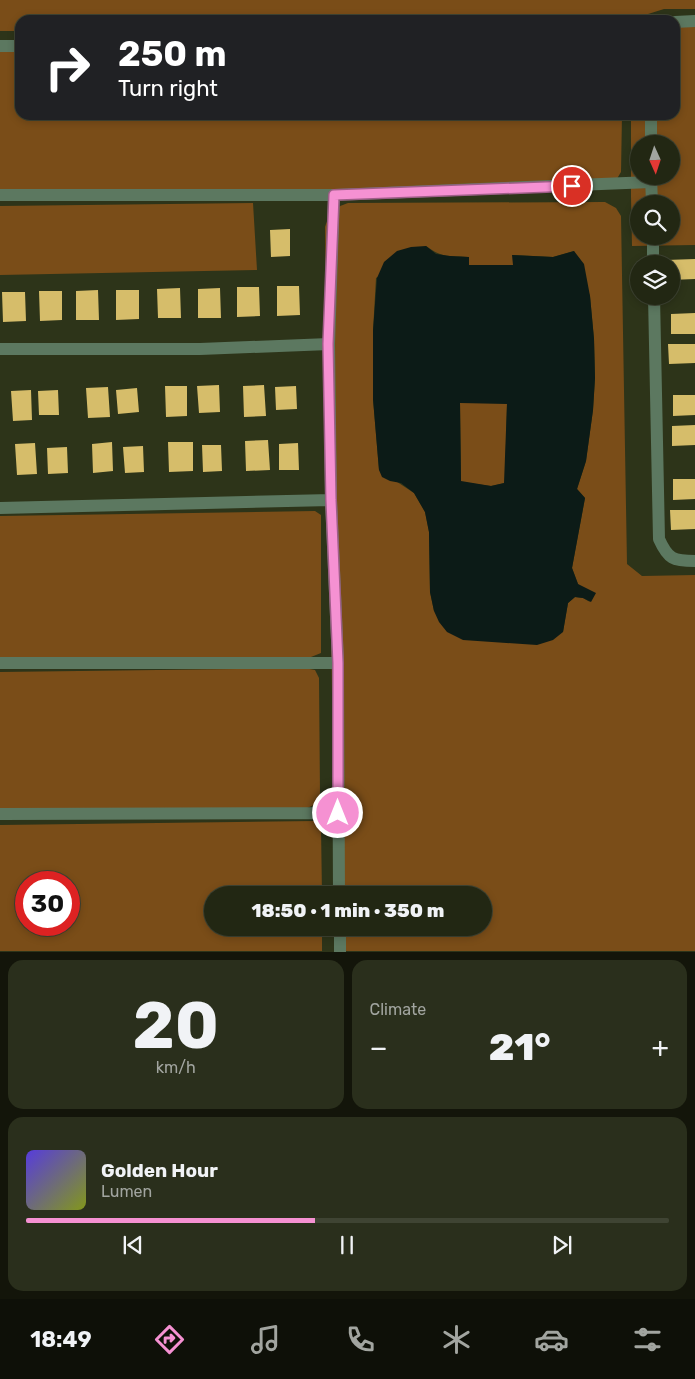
<!DOCTYPE html>
<meta charset="utf-8">
<style>
:root{--surface:#222713;--page:#2a2f1c;--text:#f1f3f6;--muted:#a2a5a0;--line:#3f4433;--accent:#f591d2}
body{margin:0;font-family:Rubik,sans-serif;background:var(--page);color:var(--text);height:100vh;display:flex;flex-direction:column;font-size:19px;white-space:nowrap}
*{box-sizing:border-box;margin:0}
p{font-size:16px;color:var(--muted)}
.icon{flex:none;width:28px;height:28px;fill:none;stroke:currentColor;stroke-width:2;stroke-linecap:round;stroke-linejoin:round}
.map{position:relative;height:952px;overflow:hidden}
.side{display:flex;flex-direction:column;gap:8px;padding:8px;background:#13150a;flex:1}
.side>*{flex:none}
.guide{position:absolute;left:15px;top:15px;width:665px;height:105px;border-radius:15px;box-shadow:0 2px 8px #0003,0 0 0 1px var(--line);background:#202124;color:#fff;overflow:hidden}
.needle{width:32px;rotate:177deg}
.fabs{position:absolute;left:630px;top:135px;display:grid;gap:10px}
.fabs a{display:grid;place-items:center;width:50px;height:50px;border-radius:50%;background:var(--surface);box-shadow:0 2px 8px #0003,0 0 0 1px var(--line);font-size:25px}
.speed{position:absolute;left:15px;top:871px;display:flex;gap:10px;font-size:25px;font-weight:700;text-align:center}
.speed>*{display:grid;place-content:center;width:65px;height:65px;border-radius:50%;background:var(--surface);box-shadow:0 2px 8px #0003,0 0 0 1px var(--line);line-height:1}
.speed .limit{border:8px solid #d22;background:#fff;color:#111}
.pin{position:absolute;display:grid;place-items:center;width:42px;height:42px;color:#fff;margin:-21px;border:2px solid #fff;border-radius:50%;box-shadow:0 1px 5px #0007}
.me{position:absolute;width:55px;margin:-28px;rotate:0deg;stroke-linejoin:round;filter:drop-shadow(0 0 4px #0008)}
.turn{display:flex;align-items:center;gap:18px;height:105px;padding:0 20px;font-size:22px}
.turn .icon{width:65px;height:65px;stroke-width:2.5}
.turn b{display:block;font-size:35px;line-height:42px}
.big{font-size:38px;font-weight:800;line-height:1.1}
.side .card{flex:1;display:flex;flex-direction:column;justify-content:center;gap:8px;min-width:0;padding:0 18px;border-radius:15px;background:var(--page)}
.side .dial{align-items:center;gap:0}
.dial b{font-size:65px;line-height:1}
.song{display:flex;align-items:center;gap:15px}
.cover{width:60px;height:60px;border-radius:8px;background:linear-gradient(135deg,hsl(250 70% 55%),hsl(70 70% 35%))}
.played{height:5px;border-radius:2px;background:linear-gradient(90deg,var(--accent) 45%,var(--line) 45%)}
.keys{display:flex;justify-content:space-around;direction:ltr}
.heat{display:flex;justify-content:space-between;align-items:center;font-size:28px;direction:ltr}
.side .tiles{flex:1;display:grid;gap:8px;grid-template-columns:1fr 1fr}
.card:last-child{grid-column:span 2}
.trip{position:absolute;left:204px;top:886px;width:288px;height:50px;border-radius:25px;background:var(--surface);box-shadow:0 2px 8px #0003,0 0 0 1px var(--line);font-weight:800;line-height:50px;text-align:center}
.menu{display:flex;height:80px;justify-content:space-around;align-items:center;background:#0e1008;color:var(--muted)}
.menu .icon{width:35px;height:35px}
.menu .active{color:var(--accent)}
.menu b{font-size:22px;color:var(--text)}
.map>svg:first-child{display:block}
</style>
<div class="map">
<svg width="695" height="952" viewBox="0 0 695 952">
<rect width="100%" height="100%" fill="#2d3419"/>
<path fill="#7a4d18" fill-rule="evenodd" d="M0,0h695v9h-31l-35,11h-609v11h-20z
M695,26v219l-63,1 -1,-49v-82h44v-88zM639,144h32v32h-32zM639,204h32v32h-32z
M20,47v68h602l-1,57 -6,10 -10,6 -605,8v-148z
M605,202l11,6 5,8 6,348 15,12 53,-1v376h-359v-23h146v-33h-147l-10,-668c5,-14 8,-19 23,-24zM426,246c16,12 24,10 42,11l1,8h44v-10l40,2 21,-6 16,45 4,43 1,39 -2,32 -7,51 -9,28 8,9 -13,70 6,16 12,18 -7,-4 -8,-1 -7,6 -5,29 -129,-21 -4,-19 -1,-60 -4,-20 -11,-19 -35,-23 -6,-71v-68l3,-53z
M253,203l4,67 -257,5v-69z
M460,403h47l-2,80 -14,3 -30,-4z
M315,511l6,4v138l-10,4 -311,3v-144z
M304,668l11,2 4,8 1,116 -6,11 -9,4 -305,5v-142z
M315,821l6,6 1,68h-110v33h110v23h-322v-126zM26,882h43v43h-43z"/>
<path fill="#0c1b17" fill-rule="evenodd" d="M426,246l10,8 14,2 19,1v8h44l-1,-10 41,2 21,-6 10,13 6,32 4,43 1,39 -2,32 -7,51 -9,28 8,9 -13,70 6,16 18,9 -5,9 -8,-4 -8,-1 -7,6 -5,29 -10,8 -16,5 -74,-5 -16,-8 -8,-10 -5,-11 -4,-19 -1,-60 -4,-20 -11,-19 -13,-10 -11,-2 -8,-4 -3,-7 -6,-71v-68l4,-53 7,-16 13,-11 14,-4zM460,403l47,1 -3,79 -13,3 -30,-5z"/>
<path fill="#d6bd6a" d="M290,229v27l-19,1 -1,-27z
M695,259v20l-24,1v-16h-5v-4z
M277,286h22l1,29 -23,1z
M237,287h22l1,29 -23,1z
M180,288l1,30h-23l-1,-29z
M220,288l1,30h-23v-29z
M98,290l1,30h-23v-29z
M116,290h23v29l-23,1z
M39,291h23v29l-22,1z
M2,292h23l1,29 -23,1z
M695,313v21h-24v-20z
M668,344h27v19l-26,1z
M219,385l1,27 -21,1 -2,-27z
M264,385l2,31 -22,1 -1,-31z
M165,386h22v30l-21,1z
M296,386l1,23 -21,1 -1,-23z
M108,387l2,30 -22,1 -2,-30z
M137,388l2,24 -21,2 -2,-24z
M31,390l1,30 -19,1 -2,-30z
M58,390l1,25h-20l-1,-24z
M673,395h22v20l-22,1z
M695,425v20l-23,1v-20z
M268,440l2,30 -24,1 -1,-30z
M112,442l1,29 -20,2 -1,-29z
M168,442h25v29l-24,1z
M35,443l2,31 -20,1 -2,-31z
M298,443l1,27h-20v-26z
M202,445h19l1,26 -19,1z
M143,446l1,26 -19,1 -2,-26z
M67,447l1,26 -20,1 -1,-26z
M673,479h22v20l-22,1z
M670,510h25v19l-24,1z"/>
<g fill="none" stroke-linecap="round" stroke-linejoin="round">
<path stroke="#5c7860" stroke-width="12" d="M675,22l20,-1
M0,46h20
M651,115v29
M651,176l1,28
M0,195h334l317,-13
M334,195l-5,149 2,156 7,163 1,232
M653,236v28
M654,296l5,243c9,20 14,22 36,22
M0,349h200l129,-5
M0,508l331,-8
M0,663h338
M0,814l338,-1
M340,928v24"/>
</g>
<g fill="none" stroke-linecap="round" stroke-linejoin="round">
<g stroke="#9f5e88" stroke-width="12">
<path id="route" d="M338,813v-150l-7,-163 -3,-156 6,-149 238,-9"/>
</g>
<use href="#route" stroke="#f591d2" stroke-width="9"/>
</g>
</svg>
<div class="fabs">
<a><svg class="needle" viewBox="-14 -14 28 28"><path d="M0-13l5 13h-10z" fill="#e53935"/><path d="M0 13l5-13h-10z" fill="#a2a5a0"/></svg></a>
<a><svg class="icon" aria-label="search" viewBox="0 0 24 24"><circle cx="10" cy="10" r="6"/><path d="M15 15l6 6"/></svg></a>
<a><svg class="icon" aria-label="layers" viewBox="0 0 24 24"><path d="M12 4l9 5-9 5-9-5zM3 14l9 5 9-5"/></svg></a>
</div>
<div class="speed"><div class="limit">30</div></div>
<div class="pin" style="left:572px;top:186px;background:#d93025"><svg class="icon" aria-label="arrive" viewBox="0 0 24 24"><path d="M6 21V4h12l-3 4 3 4H6"/></svg></div>
<svg class="me" style="left:338px;top:813px" viewBox="-20 -20 40 40"><circle r="17" fill="#f591d2" stroke="#fff" stroke-width="3"/><path d="M0-11L8 9 0 5-8 9z" fill="#fff"/></svg>
<div class="trip">18:50 · 1 min · 350 m</div>
<div class="guide">
<div class="turn"><svg class="icon" aria-label="right" viewBox="0 0 24 24"><path d="M7 20v-9h11M14 6l5 5-5 5"/></svg><div><b>250 m</b>Turn right</div></div>
</div>
</div>
<section class="side">
<div class="tiles">
<div class="card dial"><b>20</b><p>km/h</p></div>
<div class="card"><p>Climate</p>
<div class="heat"><a>−</a><b class="big">21°</b><a>+</a></div>
</div>
<div class="card">
<div class="song"><i class="cover"></i><div><b>Golden Hour</b><p>Lumen</p></div></div>
<div class="played"></div>
<div class="keys"><svg class="icon" aria-label="previous" viewBox="0 0 24 24"><path d="M18 5L8 12l10 7zM5 5v14"/></svg><svg class="icon" aria-label="pause" viewBox="0 0 24 24"><path d="M8 5v14M16 5v14"/></svg><svg class="icon" aria-label="next" viewBox="0 0 24 24"><path d="M6 5l10 7-10 7zM19 5v14"/></svg></div>
</div>
</div>
</section>
<nav class="menu">
<b>18:49</b>
<svg class="icon active" aria-label="directions" viewBox="0 0 24 24"><path d="M12 3l9 9-9 9-9-9zM9 14v-3h6M13 9l2 2-2 2"/></svg>
<svg class="icon" aria-label="music" viewBox="0 0 24 24"><path d="M9 18V5l10-2v13"/><circle cx="6" cy="18" r="3"/><circle cx="16" cy="16" r="3"/></svg>
<svg class="icon" aria-label="phone" viewBox="0 0 24 24"><path d="M5 4h4l2 5-3 2q2 4 5 5l2-3 5 2v4C11 20 4 13 5 4z"/></svg>
<svg class="icon" aria-label="climate" viewBox="0 0 24 24"><path d="M12 3v18M4 7l16 10M4 17L20 7"/></svg>
<svg class="icon" aria-label="car" viewBox="0 0 24 24"><path d="M5 17H2v-5l4-1 3-4h7l3 4 3 1v5h-3M9 17h6M6 11h13"/><circle cx="7" cy="17" r="2"/><circle cx="17" cy="17" r="2"/></svg>
<svg class="icon" aria-label="filters" viewBox="0 0 24 24"><path d="M4 7h16M4 17h16"/><circle cx="9" cy="7" r="2"/><circle cx="15" cy="17" r="2"/></svg>
</nav>
